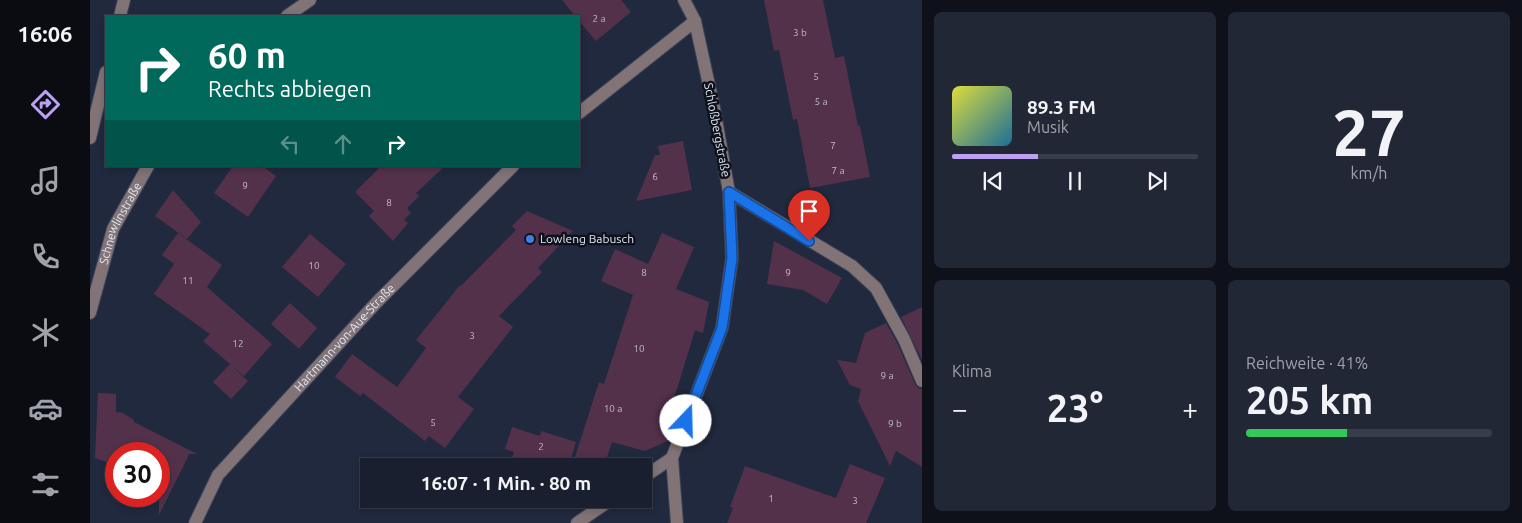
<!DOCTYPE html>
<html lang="de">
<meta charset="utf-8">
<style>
:root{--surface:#191f2e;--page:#222736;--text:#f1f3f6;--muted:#9fa2aa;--line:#373d4a;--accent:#bca0f2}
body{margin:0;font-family:Ubuntu,sans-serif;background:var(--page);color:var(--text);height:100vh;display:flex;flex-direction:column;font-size:19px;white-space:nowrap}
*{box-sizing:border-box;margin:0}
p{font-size:16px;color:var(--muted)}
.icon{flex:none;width:28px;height:28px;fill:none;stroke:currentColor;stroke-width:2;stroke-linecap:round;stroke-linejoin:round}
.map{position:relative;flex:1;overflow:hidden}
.details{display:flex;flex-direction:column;gap:12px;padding:12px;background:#0e1119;width:600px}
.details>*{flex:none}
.hud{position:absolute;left:15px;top:15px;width:475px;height:152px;border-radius:0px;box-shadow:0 2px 8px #0003,0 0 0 1px var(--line);background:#00695c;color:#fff;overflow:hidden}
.speed{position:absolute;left:15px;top:442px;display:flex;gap:10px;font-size:25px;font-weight:700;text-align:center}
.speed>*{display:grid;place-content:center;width:65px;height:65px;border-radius:50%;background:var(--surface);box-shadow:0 2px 8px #0003,0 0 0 1px var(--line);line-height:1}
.speed .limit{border:8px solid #d22;background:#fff;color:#111}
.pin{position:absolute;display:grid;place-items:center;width:42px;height:42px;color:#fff;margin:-51px -21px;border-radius:50% 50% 50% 0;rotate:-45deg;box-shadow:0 0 5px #0007}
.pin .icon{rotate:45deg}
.me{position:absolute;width:55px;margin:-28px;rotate:21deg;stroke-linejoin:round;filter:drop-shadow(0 0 4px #0008)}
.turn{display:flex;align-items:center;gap:18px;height:105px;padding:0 20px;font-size:22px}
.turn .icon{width:65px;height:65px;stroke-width:2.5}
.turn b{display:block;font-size:35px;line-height:42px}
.lanes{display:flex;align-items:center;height:48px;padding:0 20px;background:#0003;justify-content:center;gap:25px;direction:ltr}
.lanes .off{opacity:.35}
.big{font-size:38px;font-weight:700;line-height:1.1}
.details .card{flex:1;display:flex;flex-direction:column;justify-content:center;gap:8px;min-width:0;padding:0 18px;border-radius:8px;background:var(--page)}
.details .dial{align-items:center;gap:0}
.dial b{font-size:65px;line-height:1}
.song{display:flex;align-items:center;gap:15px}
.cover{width:60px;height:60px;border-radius:8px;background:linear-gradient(135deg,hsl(60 70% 55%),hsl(200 70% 35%))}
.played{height:5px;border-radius:2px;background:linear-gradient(90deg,var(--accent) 35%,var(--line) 35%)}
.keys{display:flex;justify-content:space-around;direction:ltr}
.heat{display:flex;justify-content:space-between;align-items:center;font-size:28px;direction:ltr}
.charge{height:8px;border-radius:4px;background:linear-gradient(90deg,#34c759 41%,var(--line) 0)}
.details .tiles{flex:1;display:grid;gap:12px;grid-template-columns:repeat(2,1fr)}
.trip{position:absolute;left:270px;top:458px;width:292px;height:50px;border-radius:0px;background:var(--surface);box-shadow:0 2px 8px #0003,0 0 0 1px var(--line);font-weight:700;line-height:50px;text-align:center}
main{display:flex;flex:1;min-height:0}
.dock{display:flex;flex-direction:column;width:90px;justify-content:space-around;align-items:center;background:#0a0c12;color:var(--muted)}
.dock .icon{width:35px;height:35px}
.dock .selected{color:var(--accent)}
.dock b{font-size:22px;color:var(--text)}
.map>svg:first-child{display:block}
</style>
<main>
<nav class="dock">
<b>16:06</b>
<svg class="icon selected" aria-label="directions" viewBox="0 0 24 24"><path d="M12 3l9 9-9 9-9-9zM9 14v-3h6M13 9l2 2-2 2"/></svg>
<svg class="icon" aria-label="music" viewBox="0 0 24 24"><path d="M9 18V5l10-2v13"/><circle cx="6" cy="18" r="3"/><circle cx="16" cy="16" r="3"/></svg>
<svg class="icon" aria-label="phone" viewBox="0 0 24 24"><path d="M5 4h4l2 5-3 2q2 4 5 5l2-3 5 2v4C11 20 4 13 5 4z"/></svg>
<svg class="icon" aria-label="climate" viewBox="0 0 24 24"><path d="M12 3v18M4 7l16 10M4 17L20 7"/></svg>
<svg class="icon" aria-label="car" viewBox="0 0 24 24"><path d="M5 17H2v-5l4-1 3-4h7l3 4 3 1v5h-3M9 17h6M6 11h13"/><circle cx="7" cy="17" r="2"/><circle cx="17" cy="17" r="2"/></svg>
<svg class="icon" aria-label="filters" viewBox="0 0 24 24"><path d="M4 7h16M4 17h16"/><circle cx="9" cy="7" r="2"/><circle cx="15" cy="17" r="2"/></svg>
</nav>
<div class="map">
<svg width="832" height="523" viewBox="0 0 832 523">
<rect width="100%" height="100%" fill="#21293e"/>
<path fill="#53314a" d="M472,0h59l10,12 -35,29 -17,-20v-5h-4z
M674,0h59l12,58 9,-2 14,70h2l10,51 -60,11 -13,-69 -4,1 -14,-70 -5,1z
M593,141l9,49 -56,11 19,-46h5l-2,-9z
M143,166h29l14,10 -28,41 -34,-24z
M291,166h64l-29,27 3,3 -12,12 4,5 -7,7 4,3 -15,18 -24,-25 5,-5 -19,-19z
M83,190l28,32 -14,17 -32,-23z
M437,211l46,20 -35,37 4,4 -43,44 14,11 -55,70 16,12 -29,39 -16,-12 -4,5 -62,-48 -3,3 -25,-19 17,-23 45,33 29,-39 -10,-8 44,-55 1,1 55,-56 -4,-4z
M88,233l44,32 -15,22 65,57 -28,32 -41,-35 7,-7 -56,-40 20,-30 -12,-9z
M572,233l32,14 -18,42 33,13 -6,31 -8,-3 -18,59 -15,42 11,3 -3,6 -25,11 -33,-9 -8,24 -29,-9 24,-75 5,2 29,-89 -32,-14 14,-32 33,15z
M220,234l36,30 -28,33 -36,-30z
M684,241l68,37 -15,26 -24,-14 -36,-6z
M200,303l27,25 -18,21 -28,-25z
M832,307v53l-21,-43z
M796,323l11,20 18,41 3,4 4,1v78l-26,-16 -6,15 -32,-65 3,-12 -11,-4 -13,-25 19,3 9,-30z
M140,364l18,17 -17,18 -18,-17z
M8,393l18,1v18l7,1 11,7v2l63,32h-9l1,1 -30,60v-61h-43v11l-21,-7z
M422,427l28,9 1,-5 35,11 -7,24h-60l5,-14 -9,-3z
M760,464l35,14 -19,45h-139l6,-15 -3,-1 15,-41 91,32z"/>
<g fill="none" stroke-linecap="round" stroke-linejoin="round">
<g stroke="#3c4458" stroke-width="14">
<g id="minor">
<path d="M30,16l4,-16"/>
<path d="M197,16l23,-16"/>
<path d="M489,113l116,-92"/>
<path d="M0,138l16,-66"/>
<path d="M639,192l123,74 24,22 28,51 18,42"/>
<path id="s1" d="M0,313l23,-84 35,-63"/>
<path d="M554,477l28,-19"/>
<path id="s2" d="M105,523l23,-48 158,-172 137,-137"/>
<path d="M487,523l35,-24"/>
<path d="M587,523l-5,-65 50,-130 10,-70 -3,-66 -15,-84 -19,-87 -11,-21"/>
</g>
</g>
<use href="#minor" stroke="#817376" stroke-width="12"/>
</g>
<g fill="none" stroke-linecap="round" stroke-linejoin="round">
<g stroke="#114b97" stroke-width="12">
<path id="route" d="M596,421l36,-93 10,-70 -3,-66 80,49"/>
</g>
<use href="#route" stroke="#1a73e8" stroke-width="9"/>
</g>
<circle fill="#3f7fe0" stroke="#0e121c" stroke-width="2" cx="440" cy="239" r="5"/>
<g text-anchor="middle" stroke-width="5" stroke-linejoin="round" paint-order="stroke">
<g font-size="10" fill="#bebacb">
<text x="509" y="22">2 a</text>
<text x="710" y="36">3 b</text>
<text x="726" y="80">5</text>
<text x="731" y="105">5 a</text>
<text x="743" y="149">7</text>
<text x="748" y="174">7 a</text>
<text x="565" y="180">6</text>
<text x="155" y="189">9</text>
<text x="299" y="206">8</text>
<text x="224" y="269">10</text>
<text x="554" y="276">8</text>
<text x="698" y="276">9</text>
<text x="98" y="284">11</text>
<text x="382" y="339">3</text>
<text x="148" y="347">12</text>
<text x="549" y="352">10</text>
<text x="797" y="379">9 a</text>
<text x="523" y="412">10 a</text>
<text x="343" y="426">5</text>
<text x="805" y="427">9 b</text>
<text x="451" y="450">2</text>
<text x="681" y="502">1</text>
<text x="765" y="504">3</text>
</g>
<g font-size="12" fill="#e2e8f6" stroke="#0e121c">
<text transform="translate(627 130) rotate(79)" y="4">Schloßbergstraße</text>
<text dy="4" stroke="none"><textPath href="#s1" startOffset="95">Schnewlinstraße</textPath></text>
<text dy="4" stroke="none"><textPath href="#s2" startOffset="240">Hartmann-von-Aue-Straße</textPath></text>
</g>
<g font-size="12" fill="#e2e8f6" stroke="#0e121c" text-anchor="start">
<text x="450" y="243">Lowleng Babusch</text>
</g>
</g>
</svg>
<div class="speed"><div class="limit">30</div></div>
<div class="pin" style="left:719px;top:241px;background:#d93025"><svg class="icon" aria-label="arrive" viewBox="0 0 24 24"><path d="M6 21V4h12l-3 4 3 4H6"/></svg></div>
<svg class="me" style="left:596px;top:421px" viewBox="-20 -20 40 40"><circle r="19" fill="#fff"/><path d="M0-13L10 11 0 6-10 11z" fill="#1a73e8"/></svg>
<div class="trip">16:07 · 1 Min. · 80 m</div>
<div class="hud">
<div class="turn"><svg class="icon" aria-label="right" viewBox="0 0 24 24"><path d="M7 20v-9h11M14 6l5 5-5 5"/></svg><div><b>60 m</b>Rechts abbiegen</div></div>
<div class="lanes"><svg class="icon off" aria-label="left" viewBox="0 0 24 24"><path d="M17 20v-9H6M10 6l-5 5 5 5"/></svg><svg class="icon off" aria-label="ahead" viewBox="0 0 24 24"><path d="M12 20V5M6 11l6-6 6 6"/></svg><svg class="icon" aria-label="right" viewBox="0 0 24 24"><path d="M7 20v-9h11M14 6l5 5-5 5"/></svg></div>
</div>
</div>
<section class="details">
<div class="tiles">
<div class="card">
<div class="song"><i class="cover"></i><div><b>89.3 FM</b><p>Musik</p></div></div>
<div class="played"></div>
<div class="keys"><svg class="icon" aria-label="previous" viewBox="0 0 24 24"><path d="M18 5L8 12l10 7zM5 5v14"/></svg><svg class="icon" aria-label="pause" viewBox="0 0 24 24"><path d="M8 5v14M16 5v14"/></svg><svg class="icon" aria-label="next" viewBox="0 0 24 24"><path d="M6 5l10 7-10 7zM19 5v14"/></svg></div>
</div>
<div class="card dial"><b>27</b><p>km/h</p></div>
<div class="card"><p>Klima</p>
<div class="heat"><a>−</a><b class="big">23°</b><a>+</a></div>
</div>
<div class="card"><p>Reichweite · 41%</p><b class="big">205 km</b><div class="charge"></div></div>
</div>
</section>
</main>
